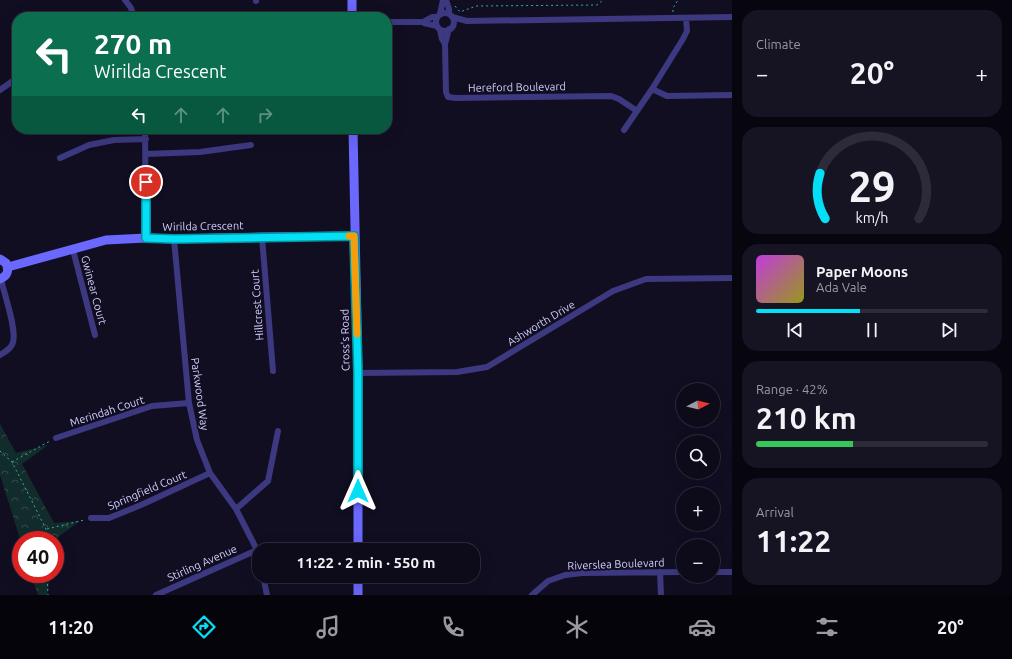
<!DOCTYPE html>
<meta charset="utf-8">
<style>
:root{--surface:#0d0a1a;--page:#161323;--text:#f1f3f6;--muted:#9a9aa2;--line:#2d2b39;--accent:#04dff5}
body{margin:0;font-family:Ubuntu,sans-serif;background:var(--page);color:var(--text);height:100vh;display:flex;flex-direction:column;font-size:15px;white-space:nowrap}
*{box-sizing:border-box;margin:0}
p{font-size:13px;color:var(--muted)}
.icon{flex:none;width:22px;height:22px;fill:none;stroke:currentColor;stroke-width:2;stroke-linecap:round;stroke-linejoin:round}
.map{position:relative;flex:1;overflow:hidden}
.drawer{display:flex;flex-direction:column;gap:10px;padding:10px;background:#07060e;width:280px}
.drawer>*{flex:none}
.guide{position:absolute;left:12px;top:12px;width:380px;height:122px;border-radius:16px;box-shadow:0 4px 16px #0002,0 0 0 1px var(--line);background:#0b6e4f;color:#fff;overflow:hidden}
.needle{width:26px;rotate:83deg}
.buttons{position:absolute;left:676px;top:383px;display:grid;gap:8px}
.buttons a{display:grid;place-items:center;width:44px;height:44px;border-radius:50%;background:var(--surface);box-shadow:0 4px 16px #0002,0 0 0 1px var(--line);font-size:20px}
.speed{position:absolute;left:12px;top:531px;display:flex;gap:8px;font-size:20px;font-weight:700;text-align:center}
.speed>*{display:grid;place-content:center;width:52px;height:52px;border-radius:50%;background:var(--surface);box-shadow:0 4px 16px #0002,0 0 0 1px var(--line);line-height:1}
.speed .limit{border:6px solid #d22;background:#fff;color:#111}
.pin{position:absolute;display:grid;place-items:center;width:34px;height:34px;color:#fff;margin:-17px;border:2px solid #fff;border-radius:50%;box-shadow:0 1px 4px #0007}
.me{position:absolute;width:44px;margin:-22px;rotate:0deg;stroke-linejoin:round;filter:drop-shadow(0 0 3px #0008)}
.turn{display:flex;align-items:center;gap:14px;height:84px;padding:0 16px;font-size:18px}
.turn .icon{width:52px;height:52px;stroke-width:2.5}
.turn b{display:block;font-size:28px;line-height:34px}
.lanes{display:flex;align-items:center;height:38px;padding:0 16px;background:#0003;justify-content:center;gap:20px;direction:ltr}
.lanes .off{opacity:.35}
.big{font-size:30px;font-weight:700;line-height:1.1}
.drawer .tile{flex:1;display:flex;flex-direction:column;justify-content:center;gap:6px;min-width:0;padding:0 14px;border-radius:16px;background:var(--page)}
.drawer .dial{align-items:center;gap:0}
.dial svg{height:104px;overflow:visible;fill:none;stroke:var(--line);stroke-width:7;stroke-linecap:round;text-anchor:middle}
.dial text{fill:var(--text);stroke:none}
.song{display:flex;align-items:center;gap:12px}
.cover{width:48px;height:48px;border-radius:6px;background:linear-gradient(135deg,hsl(290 70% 55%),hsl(60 70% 35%))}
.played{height:4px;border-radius:2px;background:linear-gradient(90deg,var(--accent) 45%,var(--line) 45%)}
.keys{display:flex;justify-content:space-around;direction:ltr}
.heat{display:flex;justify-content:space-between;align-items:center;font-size:22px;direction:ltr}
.charge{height:6px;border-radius:3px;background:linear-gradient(90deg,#34c759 42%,var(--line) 0)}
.trip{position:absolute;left:252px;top:543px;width:228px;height:40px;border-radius:16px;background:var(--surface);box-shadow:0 4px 16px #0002,0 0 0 1px var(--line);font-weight:700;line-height:40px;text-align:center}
.menu{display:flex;height:64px;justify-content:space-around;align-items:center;background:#05040a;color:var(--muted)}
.menu .icon{width:28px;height:28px}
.menu .selected{color:var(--accent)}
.menu b{font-size:18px;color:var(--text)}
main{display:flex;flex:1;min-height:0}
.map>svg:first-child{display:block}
</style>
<main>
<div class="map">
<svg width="732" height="595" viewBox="0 0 732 595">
<defs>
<pattern id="park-crowns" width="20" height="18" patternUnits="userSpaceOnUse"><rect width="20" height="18" fill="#112c2a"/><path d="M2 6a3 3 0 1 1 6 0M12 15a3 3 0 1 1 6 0" fill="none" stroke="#334a4a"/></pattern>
</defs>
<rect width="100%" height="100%" fill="#110e22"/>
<path fill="url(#park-crowns)" d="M0,424l16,29 32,-8 -26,19 32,59 26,-2 -22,16 -3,15v-12h-34v2l-21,-67z
M31,574h20l-4,21h-9z"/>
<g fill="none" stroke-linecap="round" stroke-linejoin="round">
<path stroke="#30b1a9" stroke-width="1" stroke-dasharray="2 3" stroke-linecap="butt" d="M455,6l5,6 16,-6 121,-1 6,-5
M673,12v-4l5,-8
M0,451l12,11 34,67v11
M12,462l38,-21
M47,529l37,-9
M47,574l1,21"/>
<path stroke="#3c3980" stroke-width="6" d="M125,0l6,8 3,9
M446,0l3,9v5
M256,1v-1
M436 22a9 9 0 1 1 18 0a9 9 0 1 1-18 0Z
M440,14l3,-14
M452,17l15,4 265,-4
M387,22h36l1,1 13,3
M423,22l9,-5h5
M449,29l-4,15 1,48 2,5 8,1 155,-2 8,3 18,12
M440,30l2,9 3,5
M652,89l15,7 65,-1
M0,90l17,-12
M145,129l1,109
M624,130l28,-41 31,-50 4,-8 -1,-13
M146,154l54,-2 51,-7
M60,158l29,-13 25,-5 32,-1
M262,237l11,134
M174,239l15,164 8,37 13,33 26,36 21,41 2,10
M73,250l22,85
M0,355c5,-3 12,-7 13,-13 4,-13 -9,-48 -12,-63
M358,373l99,-1 30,-5 126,-76 33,-12 86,-1
M56,438l96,-32 37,-3
M236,509l32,-28 10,-50
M91,518h18l32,-13 69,-32
M660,572l1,23
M713,572h19
M263,576l4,19
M156,595l101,-45
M532,595l16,-14 17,-6 17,-2 101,-1"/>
<path stroke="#6a68fd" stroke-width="9" d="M352,0v17
M353,129l5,244v177
M0,259l6,4c3,7 2,13 -6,16
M8,267l98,-27 40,-2 28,1 88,-2 93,-1
M358,595v-19"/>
</g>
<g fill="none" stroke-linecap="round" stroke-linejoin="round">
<g stroke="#03919f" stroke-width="10">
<path id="route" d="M146,182v56l28,1 180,-3 4,137v118"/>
</g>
<use href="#route" stroke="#04dff5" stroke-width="7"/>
<path stroke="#f59e0b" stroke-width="7" d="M349,236h5l3,98"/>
</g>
<g text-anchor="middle" stroke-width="4" stroke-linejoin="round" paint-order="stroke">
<g font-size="11" fill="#d4cffe" stroke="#110e22">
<text transform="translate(517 87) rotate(-1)" y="4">Hereford Boulevard</text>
<text transform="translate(203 226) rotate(-1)" y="4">Wirilda Crescent</text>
<text transform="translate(94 290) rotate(75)" y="4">Gwinear Court</text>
<text transform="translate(257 305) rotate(-94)" y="4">Hillcrest Court</text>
<text transform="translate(541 323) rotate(-31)" y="4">Ashworth Drive</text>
<text transform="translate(345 340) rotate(-91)" y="4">Cross's Road</text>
<text transform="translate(200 394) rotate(82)" y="4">Parkwood Way</text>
<text transform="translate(107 411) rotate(-18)" y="4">Merindah Court</text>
<text transform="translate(147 490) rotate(-23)" y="4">Springfield Court</text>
<text transform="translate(202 563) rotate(-24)" y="4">Stirling Avenue</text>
<text transform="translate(616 564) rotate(-2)" y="4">Riverslea Boulevard</text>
</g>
</g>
</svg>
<div class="buttons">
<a><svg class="needle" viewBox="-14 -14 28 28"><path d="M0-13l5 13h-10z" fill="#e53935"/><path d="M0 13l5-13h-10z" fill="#9a9aa2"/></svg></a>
<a><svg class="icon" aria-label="search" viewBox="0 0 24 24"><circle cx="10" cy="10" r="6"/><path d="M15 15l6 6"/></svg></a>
<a>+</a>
<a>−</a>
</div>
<div class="speed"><div class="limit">40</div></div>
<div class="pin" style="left:146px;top:182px;background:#d93025"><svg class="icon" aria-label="arrive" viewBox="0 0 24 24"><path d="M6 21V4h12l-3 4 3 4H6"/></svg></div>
<svg class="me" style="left:358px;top:491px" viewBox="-20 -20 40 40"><path d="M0-17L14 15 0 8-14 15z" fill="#04dff5" stroke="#fff" stroke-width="4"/></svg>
<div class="trip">11:22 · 2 min · 550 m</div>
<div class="guide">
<div class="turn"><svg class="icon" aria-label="left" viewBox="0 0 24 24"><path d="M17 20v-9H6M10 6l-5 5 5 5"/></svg><div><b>270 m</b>Wirilda Crescent</div></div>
<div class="lanes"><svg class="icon" aria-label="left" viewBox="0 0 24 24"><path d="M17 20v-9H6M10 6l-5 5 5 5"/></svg><svg class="icon off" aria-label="ahead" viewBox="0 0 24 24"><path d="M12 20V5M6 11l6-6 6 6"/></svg><svg class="icon off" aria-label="ahead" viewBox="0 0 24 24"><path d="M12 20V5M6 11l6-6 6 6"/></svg><svg class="icon off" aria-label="right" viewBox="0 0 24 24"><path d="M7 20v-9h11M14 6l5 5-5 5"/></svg></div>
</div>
</div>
<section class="drawer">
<div class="tile"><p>Climate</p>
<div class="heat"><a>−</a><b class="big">20°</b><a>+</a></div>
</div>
<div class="tile dial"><svg viewBox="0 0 100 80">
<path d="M14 69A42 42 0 1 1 86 69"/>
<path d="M14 69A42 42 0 0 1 10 34" stroke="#04dff5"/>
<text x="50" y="56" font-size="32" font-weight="700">29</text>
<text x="50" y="72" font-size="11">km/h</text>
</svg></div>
<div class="tile">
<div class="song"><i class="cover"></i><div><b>Paper Moons</b><p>Ada Vale</p></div></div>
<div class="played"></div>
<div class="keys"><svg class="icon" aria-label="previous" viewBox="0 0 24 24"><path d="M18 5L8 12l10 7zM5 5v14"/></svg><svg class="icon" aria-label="pause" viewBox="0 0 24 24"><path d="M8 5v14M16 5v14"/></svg><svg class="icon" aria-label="next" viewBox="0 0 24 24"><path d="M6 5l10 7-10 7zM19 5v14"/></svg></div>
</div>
<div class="tile"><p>Range · 42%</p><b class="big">210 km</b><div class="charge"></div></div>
<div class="tile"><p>Arrival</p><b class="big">11:22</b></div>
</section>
</main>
<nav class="menu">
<b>11:20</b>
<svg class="icon selected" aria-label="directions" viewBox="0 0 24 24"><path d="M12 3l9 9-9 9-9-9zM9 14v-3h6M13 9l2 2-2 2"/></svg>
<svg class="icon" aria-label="music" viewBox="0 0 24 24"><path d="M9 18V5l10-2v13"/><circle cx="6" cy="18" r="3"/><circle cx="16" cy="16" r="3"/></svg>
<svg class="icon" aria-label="phone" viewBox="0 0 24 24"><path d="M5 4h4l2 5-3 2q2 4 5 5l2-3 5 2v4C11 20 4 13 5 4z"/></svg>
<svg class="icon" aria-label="climate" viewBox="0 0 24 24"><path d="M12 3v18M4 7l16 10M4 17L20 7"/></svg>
<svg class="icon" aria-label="car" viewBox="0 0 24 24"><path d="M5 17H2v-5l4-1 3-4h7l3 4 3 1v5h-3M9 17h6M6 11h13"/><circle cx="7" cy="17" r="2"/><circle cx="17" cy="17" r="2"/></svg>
<svg class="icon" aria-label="filters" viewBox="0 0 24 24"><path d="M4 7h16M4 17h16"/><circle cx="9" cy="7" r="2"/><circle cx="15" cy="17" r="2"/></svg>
<b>20°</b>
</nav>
